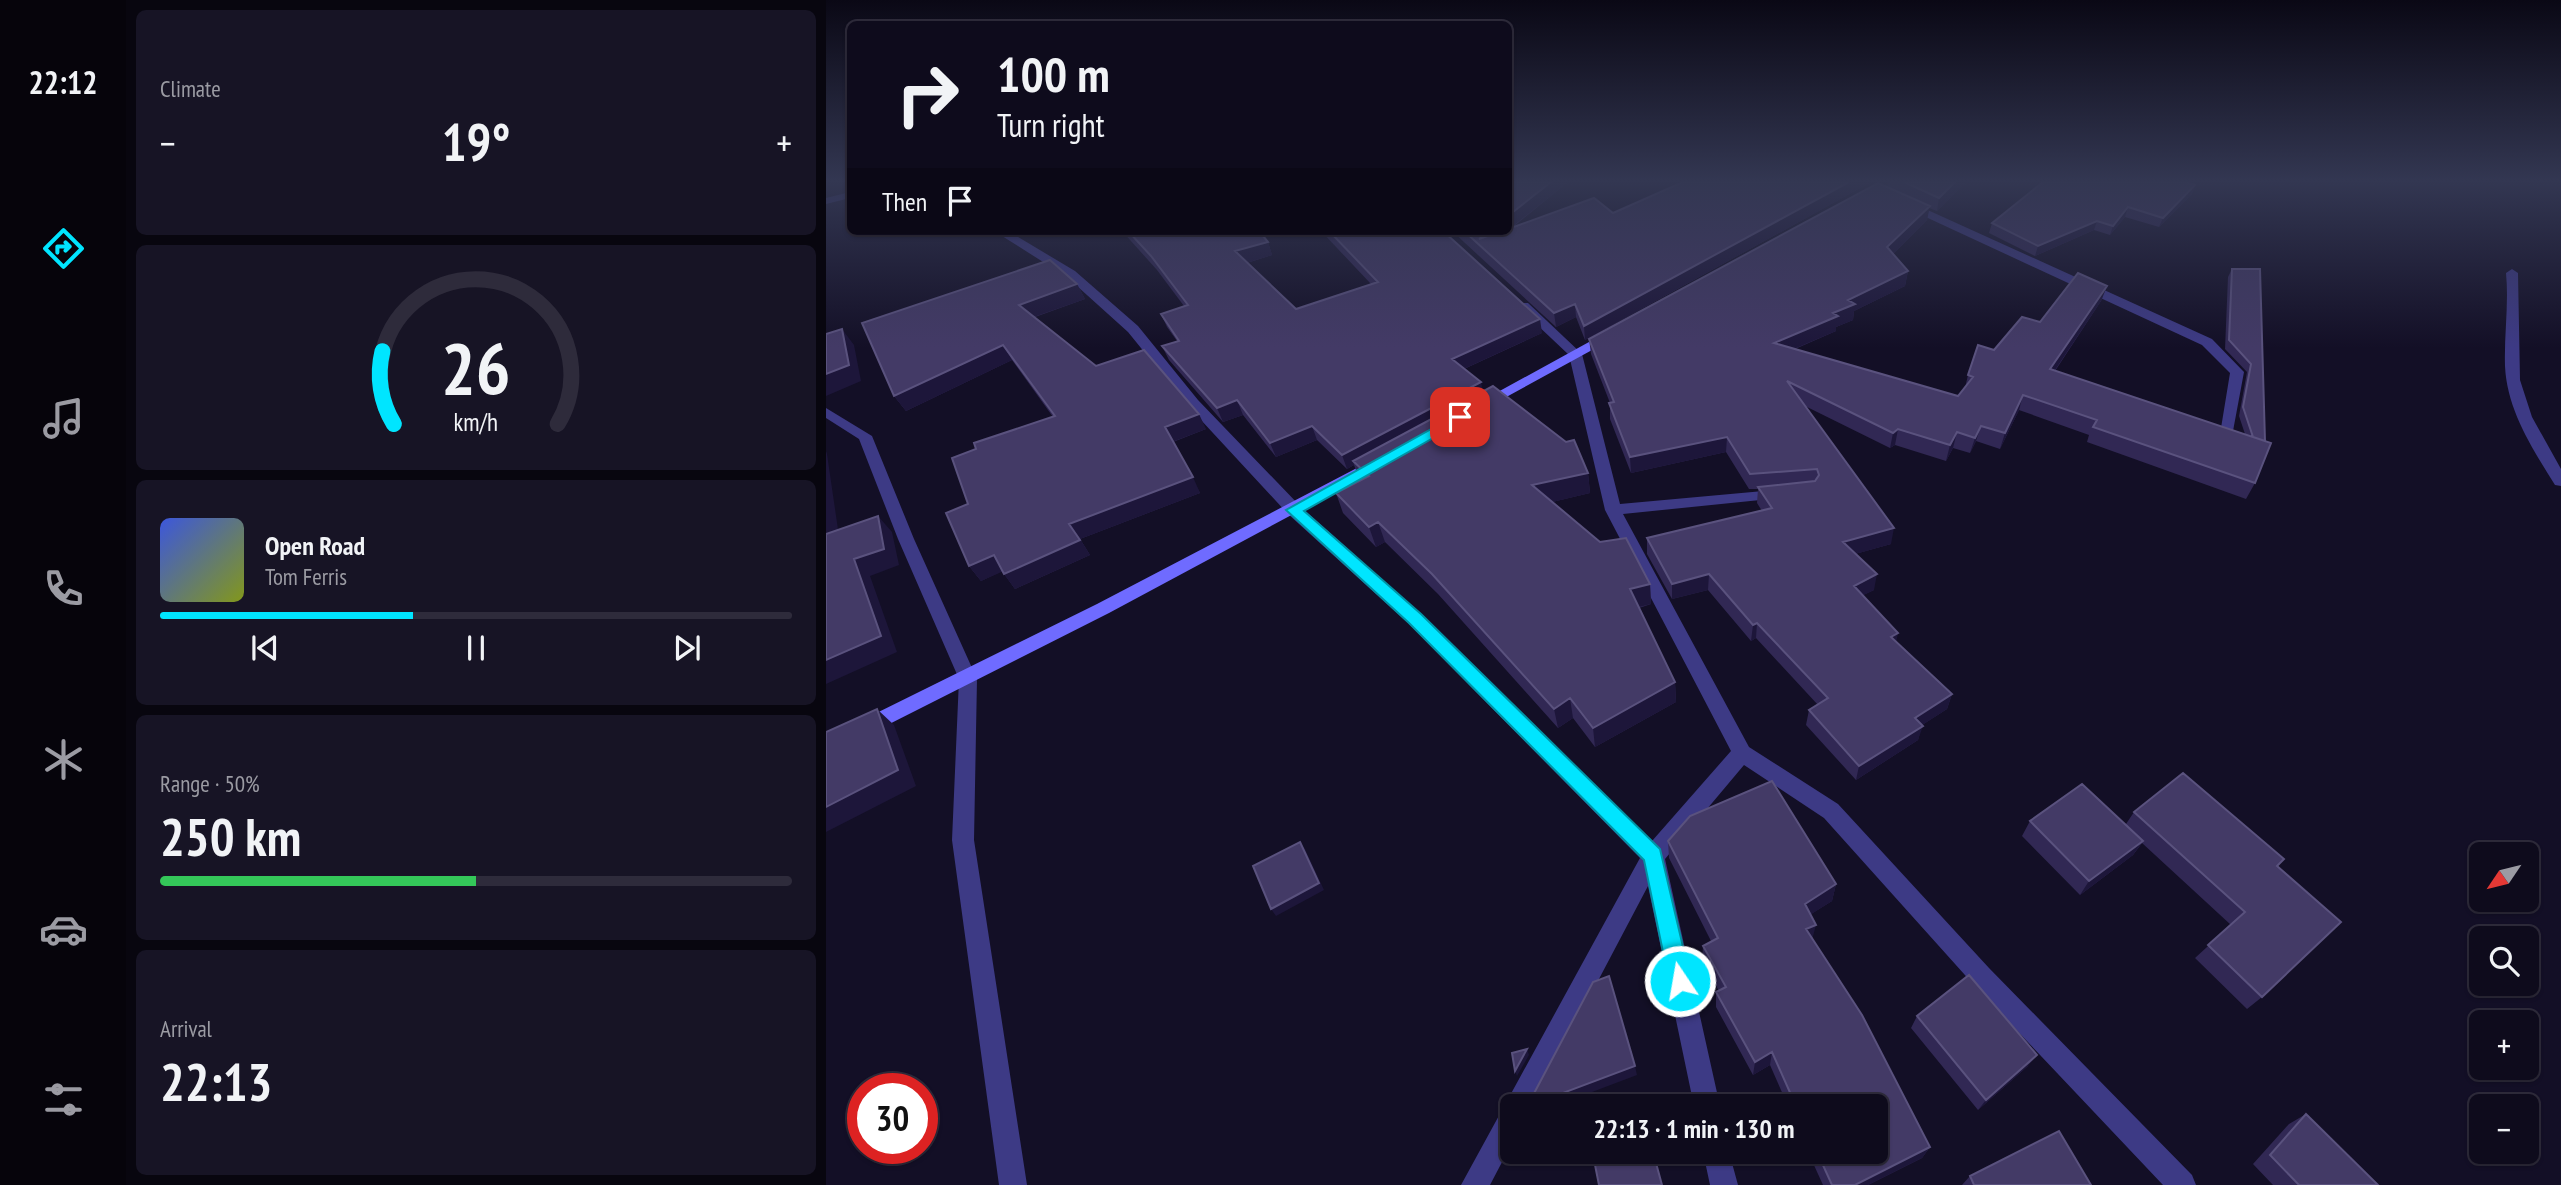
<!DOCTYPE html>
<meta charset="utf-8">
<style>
:root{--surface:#0e0b1c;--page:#171425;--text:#f1f3f6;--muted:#9b9ba3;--line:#2e2b3b;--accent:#00e5ff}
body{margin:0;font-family:"PT Sans Narrow",sans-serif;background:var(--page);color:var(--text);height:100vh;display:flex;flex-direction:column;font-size:26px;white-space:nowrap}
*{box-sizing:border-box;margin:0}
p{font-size:23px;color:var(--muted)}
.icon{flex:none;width:38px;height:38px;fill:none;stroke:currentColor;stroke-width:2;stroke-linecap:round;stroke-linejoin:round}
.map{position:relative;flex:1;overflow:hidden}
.side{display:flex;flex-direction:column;gap:10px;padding:10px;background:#08060f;width:700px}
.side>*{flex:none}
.guide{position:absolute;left:21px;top:21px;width:665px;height:214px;border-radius:10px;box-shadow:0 2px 5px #0004,0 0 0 2px var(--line);background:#0e0b1c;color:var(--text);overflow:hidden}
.needle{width:46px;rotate:235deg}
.controls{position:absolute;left:1643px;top:842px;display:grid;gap:14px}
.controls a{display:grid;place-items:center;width:70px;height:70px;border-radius:10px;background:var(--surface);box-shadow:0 2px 5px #0004,0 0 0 2px var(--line);font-size:35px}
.speed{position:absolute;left:21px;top:1073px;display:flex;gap:14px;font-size:35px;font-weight:700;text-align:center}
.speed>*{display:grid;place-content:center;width:91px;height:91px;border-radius:50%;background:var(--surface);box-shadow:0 2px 5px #0004,0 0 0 2px var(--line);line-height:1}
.speed .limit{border:10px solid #d22;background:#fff;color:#111}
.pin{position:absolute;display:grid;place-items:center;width:60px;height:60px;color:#fff;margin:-30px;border-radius:14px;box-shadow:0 4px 10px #0006}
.me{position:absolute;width:77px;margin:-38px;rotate:348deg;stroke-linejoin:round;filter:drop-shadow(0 0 5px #0008)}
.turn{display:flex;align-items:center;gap:24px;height:147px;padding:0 35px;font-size:32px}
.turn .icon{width:91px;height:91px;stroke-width:2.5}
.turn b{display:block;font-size:49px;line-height:60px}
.then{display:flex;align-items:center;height:66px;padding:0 35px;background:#0003;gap:14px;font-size:26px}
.big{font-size:52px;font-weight:600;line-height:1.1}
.side .tile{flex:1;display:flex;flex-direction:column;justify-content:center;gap:10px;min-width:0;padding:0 24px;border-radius:10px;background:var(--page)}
.side .dial{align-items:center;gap:0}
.dial svg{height:182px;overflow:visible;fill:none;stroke:var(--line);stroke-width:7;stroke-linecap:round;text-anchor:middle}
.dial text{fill:var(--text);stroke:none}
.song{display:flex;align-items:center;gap:21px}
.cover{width:84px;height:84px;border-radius:10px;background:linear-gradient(135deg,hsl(230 70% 55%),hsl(70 70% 35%))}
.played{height:7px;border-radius:4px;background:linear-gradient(90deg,var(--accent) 40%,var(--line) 40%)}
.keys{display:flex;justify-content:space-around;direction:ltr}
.heat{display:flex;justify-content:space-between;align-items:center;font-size:38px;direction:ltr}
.charge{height:10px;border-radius:5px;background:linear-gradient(90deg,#34c759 50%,var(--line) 0)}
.trip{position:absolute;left:674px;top:1094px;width:388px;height:70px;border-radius:10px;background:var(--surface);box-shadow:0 2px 5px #0004,0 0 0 2px var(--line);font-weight:600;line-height:70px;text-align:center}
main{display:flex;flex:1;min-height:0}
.dock{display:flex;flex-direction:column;width:126px;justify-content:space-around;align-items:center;background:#06040b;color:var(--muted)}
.dock .icon{width:49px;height:49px}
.dock .active{color:var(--accent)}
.dock b{font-size:32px;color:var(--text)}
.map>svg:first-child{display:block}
</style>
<main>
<nav class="dock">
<b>22:12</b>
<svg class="icon active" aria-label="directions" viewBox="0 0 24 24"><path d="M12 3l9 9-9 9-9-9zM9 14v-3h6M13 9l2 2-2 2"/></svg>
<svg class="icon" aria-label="music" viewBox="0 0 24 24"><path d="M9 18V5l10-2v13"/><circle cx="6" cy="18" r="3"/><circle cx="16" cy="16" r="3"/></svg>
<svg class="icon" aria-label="phone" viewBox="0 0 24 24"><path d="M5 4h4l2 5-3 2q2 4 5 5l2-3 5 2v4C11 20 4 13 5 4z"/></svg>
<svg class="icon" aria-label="climate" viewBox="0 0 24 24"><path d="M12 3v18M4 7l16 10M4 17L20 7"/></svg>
<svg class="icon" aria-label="car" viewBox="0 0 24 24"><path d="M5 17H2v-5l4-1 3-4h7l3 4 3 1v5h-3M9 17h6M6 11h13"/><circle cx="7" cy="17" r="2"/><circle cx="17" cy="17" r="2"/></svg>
<svg class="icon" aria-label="filters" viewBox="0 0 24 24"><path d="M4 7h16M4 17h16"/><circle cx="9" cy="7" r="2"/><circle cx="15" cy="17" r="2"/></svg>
</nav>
<section class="side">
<div class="tile"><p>Climate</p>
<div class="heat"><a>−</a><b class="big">19°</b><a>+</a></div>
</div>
<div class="tile dial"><svg viewBox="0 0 100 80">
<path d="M14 69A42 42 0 1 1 86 69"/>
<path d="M14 69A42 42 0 0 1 9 37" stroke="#00e5ff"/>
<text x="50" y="56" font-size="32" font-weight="700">26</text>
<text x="50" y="72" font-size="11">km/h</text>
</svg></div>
<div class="tile">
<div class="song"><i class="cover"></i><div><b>Open Road</b><p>Tom Ferris</p></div></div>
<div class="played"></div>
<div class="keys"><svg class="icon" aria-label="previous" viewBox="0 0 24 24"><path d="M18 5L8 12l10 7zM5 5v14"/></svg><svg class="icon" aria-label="pause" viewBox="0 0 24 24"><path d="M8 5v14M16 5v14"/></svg><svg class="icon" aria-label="next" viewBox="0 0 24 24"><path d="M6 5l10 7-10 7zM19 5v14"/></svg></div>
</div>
<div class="tile"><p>Range · 50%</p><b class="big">250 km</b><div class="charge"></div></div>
<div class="tile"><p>Arrival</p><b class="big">22:13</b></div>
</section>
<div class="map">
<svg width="1735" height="1185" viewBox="0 0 1735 1185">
<rect width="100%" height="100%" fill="#130f26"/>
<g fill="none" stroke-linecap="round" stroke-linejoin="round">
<path fill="#3d3a85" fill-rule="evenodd" d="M24,192v6l-24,6v-6z
M1076,202h8l302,137 32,33 -11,59 -5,2 -7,-5 9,-55 -28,-28 -300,-139z
M168,231h14l67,40 63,55 60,74 102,106 121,108 231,227 79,-90 -126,-241 -36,-155 -52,-49 1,-3h10l54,51 38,150 166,-15 2,4 -2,4 -6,1 -157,16 126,233 89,57 151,164 203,207 4,10h-33l-190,-201 -149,-166 -80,-53 -79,94 55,247h-26l-46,-220 -116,220h-20v37l-22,42h-29l179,-327 -231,-234 -121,-110 -100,-108 -60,-74 -61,-55z
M1686,269l6,4 2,107 12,37 29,52v17l-6,-1c-23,-37 -48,-75 -50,-119 -1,-31 4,-62 1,-93z
M0,408l46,28 42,103 63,140 -3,161 53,345h-28l-47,-345 7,-161 -61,-140 -39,-100 -33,-21z
M877,1152h26l9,33h-28z"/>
<path fill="#6f6bff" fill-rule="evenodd" d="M783,331l5,1v6l-126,69h-10l-2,-3z
M550,458l8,5 -3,4 -272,146 -283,143v-18l271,-134z"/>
</g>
<path fill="#312854" d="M682,182h60l-55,45 100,-14 70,-31h188l-286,158 -9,-23 -20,10 -104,-96h56z
M1062,182h78l-29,29 -8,-3 -2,12 -34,34 15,17 -3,15 -51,25 -1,9 -17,7v4l-41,18 163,47 7,-8 3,-13 26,-25 46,-28 67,-36 -6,15 -46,70 190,63 -6,-18 8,-44 -22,-23 3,-72 4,-8h28l-5,214 -9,16 -159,-57 2,-7 -70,-25 -19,39 -24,-8 -6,12 -17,-5 -7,13 -51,-16 -5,3 -85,-42 86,138 -36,10 19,36 -11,5 33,47 56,52 -5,15 -25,16 -4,15 -62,40 -50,-55 3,-15 9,-5 -62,-67 -5,3 -43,-51 -36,9 -25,-45v-16l115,-27 -5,-8 1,-14h-9l-23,-37 -95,21 -21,-54v-16l-19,-49 -2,-15 298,-152z
M1369,185l-3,9 -33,33 -34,-10 -15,18 -16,-5 -59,26 -46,-23 3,-10z
M296,231h137l9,11 4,13 -25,8 49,46 75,-25 -50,-53h122l99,102 -78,36 19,22 105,82 2,20 -38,9 98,82 1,20 -12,4 36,74 1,20 -81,45 -22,-29 -15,10 -120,-134 -53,-52 -9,5 -33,-34 -7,-20 24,-12 -6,-16 -7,4 -30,-29 -41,17 -33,-42 -20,7 -54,-62 -7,-14 15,-5 -10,-14 -6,-13 23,-8 -27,-36z
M251,284l8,15 -50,18 61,49 110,63 -33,13 27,51 -120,46 10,16 -75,34 -13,-18 -21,10 -12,-15 -1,-62 8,-55 77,-32 -41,-57 -106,51 -12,-15z
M1308,812l150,47 -7,7 -15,131 -15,12 -52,-51 36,-33 -89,-82 -9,12 -53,40 -58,-59 8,-15 96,3z
M842,841l168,43 -4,17 -21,13 2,25 117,208 -8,11 -54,27h-45l-15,-33h68v-46h-88l-18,-41 -17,10 -37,-68v-15l3,-1 -17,-30 1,-15 8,-5 -42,-83z
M1091,1016l111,50 -50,44 -67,-82z
M1480,1114l72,71h-105l-20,-21 36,-40z
M1144,1176l121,9h-129z"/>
<path fill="#1d163a" d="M725,182h17l-60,48v-14z
M1023,182h22l-286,158 -1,-14z
M1129,182h11l-29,29 2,-13z
M1369,185l-3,9 -33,33 4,-9z
M1104,206l-3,14 -42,42 2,-15z
M1302,207l-3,10 -15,18 3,-9z
M1271,221l-3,9 -59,26 3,-10z
M663,231h19l-29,8z
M442,242l4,13 -32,10 -5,-14z
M1082,271l-3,15 -51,25 -1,9 -17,7v4l-63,27 1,-15 59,-30 15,-13z
M251,284l8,15 -57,20 -9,-14z
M1281,286l-6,15 -56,84 5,-16z
M749,304l1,13 -20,10 -2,-14z
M714,319l2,14 -87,40 -3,-14z
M16,329l12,16 7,36 -35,15v-22z
M177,345l9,15 -106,51 -12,-15z
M655,382l3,14 -131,65 1,4 -7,4 -5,-14z
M1197,395l-4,15 -19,39 5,-16z
M411,400l6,15 -20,7 -6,-14z
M373,414l7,15 -34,13 -7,-15z
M486,426l5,14 -41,17 -6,-14z
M1155,426l-5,15 -6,12 5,-15z
M1072,429l-3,16 -5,3 3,-15z
M1131,432l-4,16 -7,13 4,-16z
M901,437l-1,15 -95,21 -1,-16z
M0,451l1,3 14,96 -15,-16z
M762,473l2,20 -54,13 -4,-21z
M367,477l7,16 -120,46 10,16 -75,34 -11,-15 65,-50z
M52,516l14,16 7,33 -29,11 27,76 -71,32v-24l28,-101z
M552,522l7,20 -9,5 -7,-20z
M1068,528l-3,16 -50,14 2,-16z
M168,555l12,15 -25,11 -12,-15z
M883,574l-1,16 -36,9v-15z
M1051,574l-3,16 -22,11 2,-15z
M824,584l1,20 -20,5 -1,-20z
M931,623l-1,15 -5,3 2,-16z
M1072,633l-3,15 -4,-11z
M849,682l1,20 -81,45 -2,-19z
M1126,694l-5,15 -37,24 5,-15z
M744,698l3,20 -15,10 -4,-19z
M51,709l17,16 22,61 -90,46v-25z
M1097,726l-5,14 -62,40 3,-14z
M1317,841l-10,14 -53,40 9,-14z
M474,842l5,7 19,41 -48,26 -5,-7z
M1010,884l-4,17 -30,19 3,-16z
M990,925l-4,15 -6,-11z
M701,1049l2,6 -12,21 -2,-5z
M946,1052l-2,13 -17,10 2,-13z
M1211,1055l-9,11 -50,44 8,-10z
M809,1066l2,9 -74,28 1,3h-1l-3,-12z
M1104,1147l-8,11 -54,27h-13z
M712,1152h27l-34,10 -4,-7z"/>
<path fill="#433a66" stroke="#5a527e" stroke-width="2" d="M682,182h43l-43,34z
M857,182h166l-265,144 -9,-22 -21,9 -90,-82h25l-10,8 23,-8h6v-2l86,-31 19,15z
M1078,182h51l-16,16z
M1217,182h142l10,3 -32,33 -35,-11 -15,19 -16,-5 -59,25 -46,-23z
M1052,183l52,23 -43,41 21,24 -60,29 7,4 -22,9 5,3 -64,27 184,53 15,-19 -5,-2 10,-30 16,5 28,-33 18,5 38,-49 29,13 -57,83 221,74 -16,40 -162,-56 4,-7 -74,-25 -18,38 -24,-7 -6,12 -18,-6 -7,13 -52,-16 -5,4 -106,-52 107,147 -51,14 34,32 -23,12 44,47 -7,4 61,57 -37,24 8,8 -64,40 -50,-56 19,-12 -71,-75 -4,2 -44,-51 -37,10 -25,-46 125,-30 -14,-21 57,-6 4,-6 -2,-6 -67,5 -23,-37 -97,20 -21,-54 5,-1 -25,-63z
M302,231h131l9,11 -33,9 61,58 82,-27 -49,-51h114l97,88 -88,40 29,23 -139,73 -30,-29 -42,17 -33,-43 -20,8 -55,-62 17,-5 -18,-27 27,-9 -37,-49z
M224,260l27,24 -58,21 77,61 48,-16 55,64 -34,13 28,50 -124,47 11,16 -76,34 -10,-19 -25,11 -23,-53 22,-9 -16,-46 24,-9 -2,-6 81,-27 -52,-71 -109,51 -32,-73z
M1406,269h28l5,172 -12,-4 -10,-30 8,-43 -22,-24z
M16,329l7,36 -23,9v-40z
M667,386l73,56 8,-2 14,33 -56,12 68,57 26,-4 24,46 -20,5 45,93 -82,46 -23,-30 -16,11 -122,-135 -54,-52 -9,5 -33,-34 33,-17 -16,-15z
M52,516l6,33 -30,10 27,77 -55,24v-126z
M51,709l21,61 -72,37v-75z
M1357,773l101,86 -7,7 64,56 -79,75 -54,-52 37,-33 -111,-100z
M946,781l64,103 -31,20 11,21 -10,4 56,86 68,132 -75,38h-23l-15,-33h59v-46h-80l-24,-54 -17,10 -39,-70 10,-5 -23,-41 15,-8 -50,-97 22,-25z
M1256,784l61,57 -54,40 -59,-60z
M474,842l19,41 -48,26 -18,-43z
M1143,975l68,80 -51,45 -69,-84z
M783,976l26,90 -75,28 3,12h-44l-1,-5 13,-2 62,-117z
M701,1049l-12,22 -3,-18z
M1480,1114l72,71h-79l-29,-30z
M1233,1131l32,54h-117l-4,-9z
M700,1152h12l-11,3z
M804,1152h23l9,33h-63l-4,-20z"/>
<linearGradient id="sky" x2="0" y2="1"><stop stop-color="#0a0815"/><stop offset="0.52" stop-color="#333752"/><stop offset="1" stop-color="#333752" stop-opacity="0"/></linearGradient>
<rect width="1735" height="348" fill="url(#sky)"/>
<path fill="#00e5ff" stroke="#0095a6" stroke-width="2" d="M634,413l5,1v6l-161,91 117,103 239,235 31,132 -3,8 -8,3 -8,-3 -3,-8 -25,-121 -235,-237 -123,-113z"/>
</svg>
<div class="controls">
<a><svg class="needle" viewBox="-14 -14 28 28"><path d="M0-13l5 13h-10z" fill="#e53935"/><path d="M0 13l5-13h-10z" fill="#9b9ba3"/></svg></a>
<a><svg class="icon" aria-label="search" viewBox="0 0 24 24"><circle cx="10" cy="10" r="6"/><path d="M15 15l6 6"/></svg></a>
<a>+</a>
<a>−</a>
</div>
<div class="speed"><div class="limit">30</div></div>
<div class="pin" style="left:634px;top:417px;background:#d93025"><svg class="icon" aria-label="arrive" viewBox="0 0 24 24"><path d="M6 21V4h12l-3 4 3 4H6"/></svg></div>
<svg class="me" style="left:854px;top:981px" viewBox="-20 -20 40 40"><circle r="17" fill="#00e5ff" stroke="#fff" stroke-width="3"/><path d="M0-11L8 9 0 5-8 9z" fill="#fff"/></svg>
<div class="trip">22:13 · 1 min · 130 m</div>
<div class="guide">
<div class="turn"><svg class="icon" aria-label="right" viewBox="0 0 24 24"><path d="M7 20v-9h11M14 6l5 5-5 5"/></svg><div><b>100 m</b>Turn right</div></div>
<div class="then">Then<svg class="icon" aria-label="arrive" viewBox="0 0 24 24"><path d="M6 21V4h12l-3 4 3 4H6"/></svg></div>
</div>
</div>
</main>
